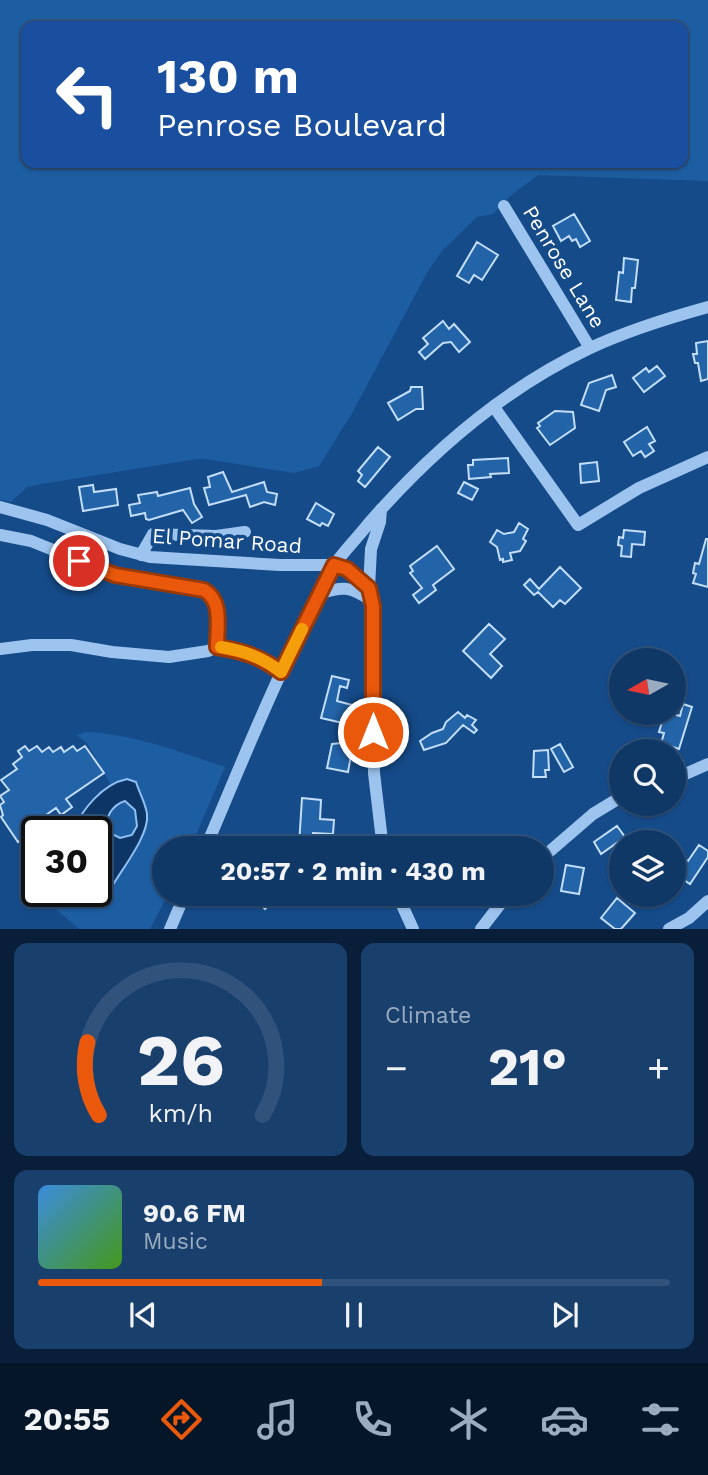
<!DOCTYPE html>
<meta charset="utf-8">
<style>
:root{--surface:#103867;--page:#193f6d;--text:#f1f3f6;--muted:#9cacc0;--line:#30527b;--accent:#ea580c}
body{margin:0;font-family:"Work Sans",sans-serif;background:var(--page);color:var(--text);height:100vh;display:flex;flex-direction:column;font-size:26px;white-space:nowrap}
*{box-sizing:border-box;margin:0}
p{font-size:23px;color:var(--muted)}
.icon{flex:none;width:38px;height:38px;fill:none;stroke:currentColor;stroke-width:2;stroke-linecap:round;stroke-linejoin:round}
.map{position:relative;height:929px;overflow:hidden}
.drawer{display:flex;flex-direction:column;gap:14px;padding:14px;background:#091f39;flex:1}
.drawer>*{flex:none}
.top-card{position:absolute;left:21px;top:21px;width:667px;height:147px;border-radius:14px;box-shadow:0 2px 5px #0004,0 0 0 2px var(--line);background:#1a4fa0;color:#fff;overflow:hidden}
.needle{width:46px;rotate:261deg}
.fabs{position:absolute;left:609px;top:648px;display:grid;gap:14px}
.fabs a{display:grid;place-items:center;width:77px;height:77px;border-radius:50%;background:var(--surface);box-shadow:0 2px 5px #0004,0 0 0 2px var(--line);font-size:35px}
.speed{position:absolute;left:21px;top:816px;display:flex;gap:14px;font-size:35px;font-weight:700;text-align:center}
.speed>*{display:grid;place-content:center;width:91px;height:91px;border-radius:50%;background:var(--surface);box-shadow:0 2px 5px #0004,0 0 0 2px var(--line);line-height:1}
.speed .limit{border:4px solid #111;border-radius:10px;background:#fff;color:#111}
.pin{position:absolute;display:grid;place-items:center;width:60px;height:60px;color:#fff;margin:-30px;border:4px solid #fff;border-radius:50%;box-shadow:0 2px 7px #0007}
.me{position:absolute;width:77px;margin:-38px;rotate:0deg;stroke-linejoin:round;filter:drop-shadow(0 0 5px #0008)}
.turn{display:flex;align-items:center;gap:24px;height:147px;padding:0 21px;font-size:32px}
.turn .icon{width:91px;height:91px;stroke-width:2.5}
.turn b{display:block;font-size:49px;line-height:60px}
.big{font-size:52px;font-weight:700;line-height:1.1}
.drawer .tile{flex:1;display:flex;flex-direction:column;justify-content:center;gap:10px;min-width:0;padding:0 24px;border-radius:14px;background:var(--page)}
.drawer .dial{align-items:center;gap:0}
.dial svg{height:182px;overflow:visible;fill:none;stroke:var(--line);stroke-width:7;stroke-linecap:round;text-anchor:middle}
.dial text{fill:var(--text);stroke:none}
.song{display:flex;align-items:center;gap:21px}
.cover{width:84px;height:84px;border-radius:10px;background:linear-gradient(135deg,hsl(210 70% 55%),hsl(100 70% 35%))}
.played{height:7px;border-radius:4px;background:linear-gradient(90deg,var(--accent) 45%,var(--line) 45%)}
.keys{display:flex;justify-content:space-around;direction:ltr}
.heat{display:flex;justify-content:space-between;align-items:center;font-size:38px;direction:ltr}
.drawer .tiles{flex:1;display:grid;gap:14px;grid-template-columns:1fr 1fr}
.tile:last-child{grid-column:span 2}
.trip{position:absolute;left:152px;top:836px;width:402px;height:70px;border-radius:35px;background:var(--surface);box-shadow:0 2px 5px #0004,0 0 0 2px var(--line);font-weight:700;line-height:70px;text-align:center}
.tab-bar{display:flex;height:112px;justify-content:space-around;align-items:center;background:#061629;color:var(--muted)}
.tab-bar .icon{width:49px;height:49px}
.tab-bar .on{color:var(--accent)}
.tab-bar b{font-size:32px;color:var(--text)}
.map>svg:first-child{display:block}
</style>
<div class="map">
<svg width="708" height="929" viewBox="0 0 708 929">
<rect width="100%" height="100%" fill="#154b89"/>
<path fill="#1d5ea3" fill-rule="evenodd" d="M0,0h708v181l-170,-6 -29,22 -16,17 -16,3 -36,35 -13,19 -77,144 -32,51 -25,7 -89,-14h-8l-156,25 -14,3 -16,15 -11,-2zM26,26h656v137h-656z
M86,732c48,2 93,20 139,35l-35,82h-26v45h4l-18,35h-71l-39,-34 -11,-14 8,-10v20h31l7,7 13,6 17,-5 23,-37 17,-33 3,-12 -32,-36 -5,4 -24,-42 -11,-8z
M125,801l10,9 2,16 -5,9 -12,3 -12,-6c-5,-13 4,-27 17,-31z"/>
<path fill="#0d3666" stroke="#8fc0f2" stroke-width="2" fill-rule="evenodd" d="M127,779l9,3c3,10 10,22 11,32 3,24 -33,64 -42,85l-17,5 -13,-6 -7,-7h28v-60h-23c9,-22 30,-47 54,-52zM125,801l10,9 2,16 -5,9 -12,3 -12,-6c-5,-13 4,-27 17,-31z"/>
<path fill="#2363a8" stroke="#c3defb" stroke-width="2" d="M574,214l16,27 -10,6 -4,-8 -4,2 -3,-5 -8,5 -8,-15z
M477,242l21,13 -16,25 -8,-5 -5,8 -12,-7z
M624,258l14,2 -3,28h-3l-1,14 -15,-2 3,-28 4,1z
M443,321l6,8 5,-5 16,18 -11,10 -8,-10 -8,1 -18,16 -6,-7 9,-8 -5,-6z
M708,341v38l-7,2 -3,-18h-3l-2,-9h4l-1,-11z
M657,366l8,10 -21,16 -11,-14 13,-10 3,4z
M612,375l4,12 -10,3 -7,21 -18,-6 8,-22z
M411,387h11l1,22h-7l-18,11 -10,-17 22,-12z
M555,411l18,1 2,16 -25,17 -13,-17 3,-2 -2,-3z
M647,427l8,14 -6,3 5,7 -9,6 -4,-6 -8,5 -9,-14z
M378,447l12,10 -25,30 -7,-6 4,-6 -4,-4z
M508,458l1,15 -19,1 1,3 -22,2 -1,-14h5v-5z
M597,462l2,19 -18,2 -1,-19z
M223,472l9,20 32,-10 3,10 10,2 -2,11 -11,-3 -14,5 -4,-12 -37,10 -5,-17 6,-1 -2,-10z
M464,482l14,7 -6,11 -14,-7z
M93,485l1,7 22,-3 2,16 -35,6 -4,-24z
M190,488l4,16 8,13 -10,6 -9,-13 -34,10 -3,-1 -1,-6 -14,3 -2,-11 11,-2 -2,-8 19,-3 1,4z
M316,503l18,11 -6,12 -6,-3 -2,3 -13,-7z
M519,523l9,6 -5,10 3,2 -6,10 -10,2 2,7 -9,2v-3l-3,1 -3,-13 -7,-5 7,-12 7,4 10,-2z
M624,530l21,2 -1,13 -12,-1 -1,13 -10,-1 1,-10 -4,-1 1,-8 4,1z
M706,539h2v48l-15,-4 3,-9 -3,-1 2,-10 4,1z
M437,546l17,23 -21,16 3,5 -17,13 -6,-8 9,-7 -12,-15 3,-2 -3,-5z
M560,567l21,21 -16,16 -5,-4 -7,7 -15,-15 -4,3 -10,-10 6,-6 9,10z
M489,624l16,15 -15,15 12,12 -11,12 -28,-27z
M332,676l17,4 -2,8 -7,-2 -3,15 15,4 -5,19 -26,-6z
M683,704l9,3 -13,42 -9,-3 -1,5h-10l5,-18 -5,-1 6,-20 15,4z
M458,712l7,6 2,-3 9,5 -4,5 5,5 -3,3 -11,-8 -17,18 -22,7 -4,-9 12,-8 11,-4 3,-7z
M343,736l11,3 -6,33 -21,-4 5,-24 9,-1z
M560,744l13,23 -9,5 -13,-23z
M25,746l4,5 8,-5 5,6 7,-5 4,5 8,-5 3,5 9,-6 4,5 8,-5 19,27 -38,26 6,8 -11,8 -5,-7 -34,24 3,5 -7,5 -17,-25 2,-2 -3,-10 4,-3 -4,-6 9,-6 -8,-10 16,-11 -4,-5 9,-7 -4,-6z
M548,750l1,20h-4l1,7h-13l1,-26z
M302,798l19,2 -1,19 14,1 -1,14 -20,-1v13l-14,-1z
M617,826l8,11 -24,17 -7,-12z
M699,845l9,6v6l-18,27 -12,-8 5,-7 -5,-3 5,-8 5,3z
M566,865l18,3 -5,26 -18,-3z
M259,894h20l-14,15 -10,-10z
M617,898l18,15 -14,16h-6l-14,-11z"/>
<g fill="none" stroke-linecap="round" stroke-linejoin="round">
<path stroke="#9dc4ef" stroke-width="12" d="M504,206l86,142
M494,407l84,118 61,-37 69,-31
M0,507l47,13 73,29 30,8 130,8h54l13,4 22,19 5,32v153l9,76
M0,535l31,6 84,34 89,15c20,10 13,38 13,57
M141,555l12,-21 63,2 29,-4
M369,588l2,-39 9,-27 1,-13
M318,594c25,-8 32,-8 54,7
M0,649l32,-4h39l41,7 57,5 39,-6 9,-4 29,5 23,11 11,9
M674,779l34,-15
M205,849c31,-72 59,-144 94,-214 11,-24 21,-50 36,-71 10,-14 23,-27 34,-41 61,-70 135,-134 219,-174 38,-18 80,-31 120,-42
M542,858l51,-44 28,-17
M397,894l16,35
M170,929l15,-35
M481,929l27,-35
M669,929l20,-11 19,-17"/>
</g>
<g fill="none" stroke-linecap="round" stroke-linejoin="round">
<g stroke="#983908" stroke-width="18">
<path id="route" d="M79,561l36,14 89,15c19,11 13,37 13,57 25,4 43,9 64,25l53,-107 13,4 22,19 4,18v126"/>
</g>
<use href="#route" stroke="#ea580c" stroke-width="12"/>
<path stroke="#f59e0b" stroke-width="12" d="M221,647c23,4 41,10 60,25l21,-43"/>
</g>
<g text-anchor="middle" stroke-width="7" stroke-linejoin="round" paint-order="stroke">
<g font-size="21" fill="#fff" stroke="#154b89">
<text transform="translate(564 267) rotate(59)" y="7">Penrose Lane</text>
<text transform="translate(227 541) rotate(4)" y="7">El Pomar Road</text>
</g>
</g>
</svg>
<div class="fabs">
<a><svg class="needle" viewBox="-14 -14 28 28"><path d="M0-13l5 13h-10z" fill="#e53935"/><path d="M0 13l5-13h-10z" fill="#9cacc0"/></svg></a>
<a><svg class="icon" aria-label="search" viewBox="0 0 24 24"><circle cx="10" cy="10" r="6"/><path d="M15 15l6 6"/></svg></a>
<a><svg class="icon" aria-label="layers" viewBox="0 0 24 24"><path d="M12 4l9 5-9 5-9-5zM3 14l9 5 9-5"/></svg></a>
</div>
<div class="speed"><div class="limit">30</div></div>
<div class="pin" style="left:79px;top:561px;background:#d93025"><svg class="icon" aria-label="arrive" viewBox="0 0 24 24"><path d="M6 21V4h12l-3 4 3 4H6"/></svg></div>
<svg class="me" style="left:373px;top:732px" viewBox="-20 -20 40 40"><circle r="17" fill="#ea580c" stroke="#fff" stroke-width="3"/><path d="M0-11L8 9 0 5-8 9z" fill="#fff"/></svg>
<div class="trip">20:57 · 2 min · 430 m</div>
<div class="top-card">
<div class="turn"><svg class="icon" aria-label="left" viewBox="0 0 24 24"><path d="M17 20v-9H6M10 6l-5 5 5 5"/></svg><div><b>130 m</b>Penrose Boulevard</div></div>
</div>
</div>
<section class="drawer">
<div class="tiles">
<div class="tile dial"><svg viewBox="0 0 100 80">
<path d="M14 69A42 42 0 1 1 86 69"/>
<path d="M14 69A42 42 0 0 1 9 37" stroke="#ea580c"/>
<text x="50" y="56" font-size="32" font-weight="700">26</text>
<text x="50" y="72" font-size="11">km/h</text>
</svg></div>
<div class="tile"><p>Climate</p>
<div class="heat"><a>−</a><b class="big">21°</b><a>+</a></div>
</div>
<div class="tile">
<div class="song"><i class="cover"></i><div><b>90.6 FM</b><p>Music</p></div></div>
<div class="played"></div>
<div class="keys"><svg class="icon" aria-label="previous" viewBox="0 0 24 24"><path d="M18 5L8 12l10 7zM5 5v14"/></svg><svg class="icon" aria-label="pause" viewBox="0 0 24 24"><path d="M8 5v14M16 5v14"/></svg><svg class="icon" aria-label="next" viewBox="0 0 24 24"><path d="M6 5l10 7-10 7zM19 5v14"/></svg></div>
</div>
</div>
</section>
<nav class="tab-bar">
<b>20:55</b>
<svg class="icon on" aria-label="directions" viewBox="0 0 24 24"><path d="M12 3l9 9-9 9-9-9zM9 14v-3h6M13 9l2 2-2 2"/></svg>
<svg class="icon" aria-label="music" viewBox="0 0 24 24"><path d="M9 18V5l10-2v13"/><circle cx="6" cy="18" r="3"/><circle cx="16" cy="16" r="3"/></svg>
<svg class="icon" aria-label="phone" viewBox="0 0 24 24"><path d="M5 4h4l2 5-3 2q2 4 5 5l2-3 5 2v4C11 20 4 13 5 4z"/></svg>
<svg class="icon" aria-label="climate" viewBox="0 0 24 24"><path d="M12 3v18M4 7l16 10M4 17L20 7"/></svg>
<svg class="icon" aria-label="car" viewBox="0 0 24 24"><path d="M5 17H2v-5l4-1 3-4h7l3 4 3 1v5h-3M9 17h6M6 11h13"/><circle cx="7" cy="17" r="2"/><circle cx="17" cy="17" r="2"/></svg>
<svg class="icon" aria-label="filters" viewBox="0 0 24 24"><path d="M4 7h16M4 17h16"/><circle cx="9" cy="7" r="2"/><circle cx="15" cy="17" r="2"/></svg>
</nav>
